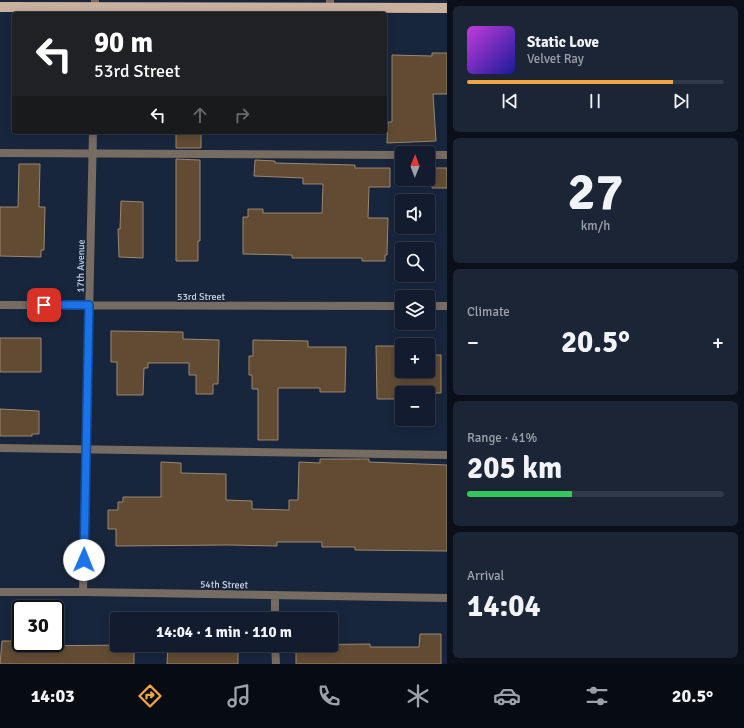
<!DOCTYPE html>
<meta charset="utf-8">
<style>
:root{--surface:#121c2e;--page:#1b2536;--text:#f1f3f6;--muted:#9ca1aa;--line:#313a4a;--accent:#f3a443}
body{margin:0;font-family:Signika,sans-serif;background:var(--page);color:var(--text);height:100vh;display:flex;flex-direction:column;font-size:15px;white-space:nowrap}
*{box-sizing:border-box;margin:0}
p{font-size:13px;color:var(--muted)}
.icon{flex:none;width:22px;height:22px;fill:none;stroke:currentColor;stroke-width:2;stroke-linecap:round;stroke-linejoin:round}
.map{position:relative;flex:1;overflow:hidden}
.drawer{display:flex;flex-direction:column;gap:6px;padding:6px;background:#0a0f19;width:297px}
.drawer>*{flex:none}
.guide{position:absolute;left:12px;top:12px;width:375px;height:122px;border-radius:4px;box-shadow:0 2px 10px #0003,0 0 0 1px var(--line);background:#202124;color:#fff;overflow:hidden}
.needle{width:26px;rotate:1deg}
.fabs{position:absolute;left:395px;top:146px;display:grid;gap:8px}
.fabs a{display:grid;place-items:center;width:40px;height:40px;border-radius:4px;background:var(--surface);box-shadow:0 2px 10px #0003,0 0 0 1px var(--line);font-size:20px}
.speed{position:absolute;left:12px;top:600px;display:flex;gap:8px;font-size:20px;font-weight:700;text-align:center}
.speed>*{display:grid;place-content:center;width:52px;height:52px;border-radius:50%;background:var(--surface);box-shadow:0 2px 10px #0003,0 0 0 1px var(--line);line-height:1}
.speed .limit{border:2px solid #111;border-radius:6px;background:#fff;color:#111}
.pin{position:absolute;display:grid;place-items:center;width:34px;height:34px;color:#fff;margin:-17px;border-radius:8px;box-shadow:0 2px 6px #0006}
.me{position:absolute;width:44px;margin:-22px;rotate:1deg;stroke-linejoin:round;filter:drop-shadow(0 0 3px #0008)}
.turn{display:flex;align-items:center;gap:14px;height:84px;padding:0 16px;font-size:18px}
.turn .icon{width:52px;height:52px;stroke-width:2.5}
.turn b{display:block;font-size:28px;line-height:34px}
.lanes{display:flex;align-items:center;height:38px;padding:0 16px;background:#0003;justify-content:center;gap:20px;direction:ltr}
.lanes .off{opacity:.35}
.big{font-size:30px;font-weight:700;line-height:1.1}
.drawer .card{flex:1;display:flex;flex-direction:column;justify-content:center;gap:6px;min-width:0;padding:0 14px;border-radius:6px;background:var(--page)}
.drawer .dial{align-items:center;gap:0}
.dial b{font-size:52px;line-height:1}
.song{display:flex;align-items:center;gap:12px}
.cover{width:48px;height:48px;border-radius:6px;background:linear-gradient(135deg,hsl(290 70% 55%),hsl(240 70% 35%))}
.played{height:4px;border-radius:2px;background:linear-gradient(90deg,var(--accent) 80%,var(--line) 80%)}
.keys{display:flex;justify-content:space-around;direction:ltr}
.heat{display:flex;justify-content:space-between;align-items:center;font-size:22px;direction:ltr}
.charge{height:6px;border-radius:3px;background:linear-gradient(90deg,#34c759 41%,var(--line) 0)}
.trip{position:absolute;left:110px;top:612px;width:228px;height:40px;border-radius:4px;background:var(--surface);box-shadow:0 2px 10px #0003,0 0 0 1px var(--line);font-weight:700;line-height:40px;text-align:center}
.tab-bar{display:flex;height:64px;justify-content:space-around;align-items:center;background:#070b12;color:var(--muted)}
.tab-bar .icon{width:28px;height:28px}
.tab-bar .current{color:var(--accent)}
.tab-bar b{font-size:18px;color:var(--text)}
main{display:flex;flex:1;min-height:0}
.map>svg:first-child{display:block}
</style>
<main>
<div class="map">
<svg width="447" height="664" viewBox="0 0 447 664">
<rect width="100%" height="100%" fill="#18263d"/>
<path fill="#614c33" stroke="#9e866c" d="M432,53h15v41h-14l3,47 -49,2 1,-21h4v-67l40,1z
M176,132h25v16h-25z
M176,159l24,1v81h-2v20h-22z
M255,160l20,1v2l80,2v3h35v19h-21l-1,31h20l-1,37h-2v6h-23v-3h-70v-3l-49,-1v-37h5v-8h15v4h59l1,-29h-20v-6l-49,-2z
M19,164h21l-1,43h6l-1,43h-3v7l-41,-1v-49h18z
M432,168h15v20h-15z
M121,201l22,1v56l-24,-1 -1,-28h2z
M111,331l72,1v7l36,1 -1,44h-5v10h-17v-19h-7v-12h-41v5h-4l-1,27h-26v-33h-6z
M0,338h41v34h-41z
M253,340l55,1v6h38l-1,45h-25v-4h-42v52h-20v-51h-6v-14h-3v-19h4z
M376,346h25l1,25h26v-16h13v38h-46v6h-18z
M0,409l39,2v23h-7v2h-32z
M320,459h49v3l78,3v86l-92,-1v-3h-33v-5h-45v4l-50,-1 -111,1v-17h-8v-19h10v-8h5v-5h38v-35l20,1v10l45,1v26l26,1v8l37,1v-10h9l1,-38 21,1z
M420,634h21v30h-145v-19l74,-1v3h49z
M2,641h19l2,2v3l109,-1v2h2v17h-134z
M168,645h20v2l50,1v16h-71z"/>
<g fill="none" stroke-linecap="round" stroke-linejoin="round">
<path stroke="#776c62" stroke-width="8" d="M330,8v-8
M0,153l402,2
M428,155h19
M0,448l447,7"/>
<path stroke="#776c62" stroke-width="8" d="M95,14v-14
M0,305l402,1
M428,306h19
M0,592h83l364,6
M83,592l10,-460
M275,595v24
M275,645l1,19"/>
<path stroke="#cab19d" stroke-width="10" d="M0,7l447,1"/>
</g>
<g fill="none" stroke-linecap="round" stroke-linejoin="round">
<g stroke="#114b97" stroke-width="10">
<path id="route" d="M44,305h45l-5,255"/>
</g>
<use href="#route" stroke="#1a73e8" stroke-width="7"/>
</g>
<g text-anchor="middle" stroke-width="4" stroke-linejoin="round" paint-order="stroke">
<g font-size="10" fill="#cad3e2" stroke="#18263d">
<text transform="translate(80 266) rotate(-89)" y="4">17th Avenue</text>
<text x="201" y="300">53rd Street</text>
<text transform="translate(224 584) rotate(1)" y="4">54th Street</text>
</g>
</g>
</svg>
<div class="fabs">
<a><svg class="needle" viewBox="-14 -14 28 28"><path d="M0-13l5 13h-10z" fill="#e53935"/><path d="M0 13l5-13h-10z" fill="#9ca1aa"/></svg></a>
<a><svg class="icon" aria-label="sound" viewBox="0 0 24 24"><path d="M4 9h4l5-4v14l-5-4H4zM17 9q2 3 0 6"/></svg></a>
<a><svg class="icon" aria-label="search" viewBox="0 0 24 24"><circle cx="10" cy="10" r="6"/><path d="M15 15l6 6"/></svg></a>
<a><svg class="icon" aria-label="layers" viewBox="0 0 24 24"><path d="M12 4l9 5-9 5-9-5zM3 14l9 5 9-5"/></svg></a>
<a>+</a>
<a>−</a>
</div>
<div class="speed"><div class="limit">30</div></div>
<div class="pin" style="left:44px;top:305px;background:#d93025"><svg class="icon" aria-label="arrive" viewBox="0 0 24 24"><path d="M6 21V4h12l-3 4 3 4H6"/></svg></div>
<svg class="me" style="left:84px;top:560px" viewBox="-20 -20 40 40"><circle r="19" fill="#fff"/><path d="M0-13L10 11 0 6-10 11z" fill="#1a73e8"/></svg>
<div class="trip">14:04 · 1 min · 110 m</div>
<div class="guide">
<div class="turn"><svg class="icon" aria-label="left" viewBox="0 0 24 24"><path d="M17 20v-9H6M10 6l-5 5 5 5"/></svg><div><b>90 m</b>53rd Street</div></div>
<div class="lanes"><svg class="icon" aria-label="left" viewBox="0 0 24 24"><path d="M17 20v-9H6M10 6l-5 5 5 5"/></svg><svg class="icon off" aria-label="ahead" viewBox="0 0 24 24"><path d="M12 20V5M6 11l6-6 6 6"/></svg><svg class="icon off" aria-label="right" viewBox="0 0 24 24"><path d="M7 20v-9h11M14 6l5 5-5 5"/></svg></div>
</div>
</div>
<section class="drawer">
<div class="card">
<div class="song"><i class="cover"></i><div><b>Static Love</b><p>Velvet Ray</p></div></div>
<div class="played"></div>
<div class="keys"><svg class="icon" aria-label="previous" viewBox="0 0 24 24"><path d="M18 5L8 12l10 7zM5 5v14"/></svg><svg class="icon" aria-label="pause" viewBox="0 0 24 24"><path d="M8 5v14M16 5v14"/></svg><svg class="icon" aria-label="next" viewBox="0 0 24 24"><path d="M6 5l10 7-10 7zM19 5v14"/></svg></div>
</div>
<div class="card dial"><b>27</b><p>km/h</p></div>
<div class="card"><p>Climate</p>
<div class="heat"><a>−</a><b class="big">20.5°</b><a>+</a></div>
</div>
<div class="card"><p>Range · 41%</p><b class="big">205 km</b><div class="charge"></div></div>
<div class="card"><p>Arrival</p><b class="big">14:04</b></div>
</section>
</main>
<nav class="tab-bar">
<b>14:03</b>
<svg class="icon current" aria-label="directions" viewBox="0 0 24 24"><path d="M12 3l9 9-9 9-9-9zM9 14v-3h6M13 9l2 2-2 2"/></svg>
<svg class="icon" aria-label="music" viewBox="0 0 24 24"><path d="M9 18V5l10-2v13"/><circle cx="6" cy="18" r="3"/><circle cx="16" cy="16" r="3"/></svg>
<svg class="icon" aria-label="phone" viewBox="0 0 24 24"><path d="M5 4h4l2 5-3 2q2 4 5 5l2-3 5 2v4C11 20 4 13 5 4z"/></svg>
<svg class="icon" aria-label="climate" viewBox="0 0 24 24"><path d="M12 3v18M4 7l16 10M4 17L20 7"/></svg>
<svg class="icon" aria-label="car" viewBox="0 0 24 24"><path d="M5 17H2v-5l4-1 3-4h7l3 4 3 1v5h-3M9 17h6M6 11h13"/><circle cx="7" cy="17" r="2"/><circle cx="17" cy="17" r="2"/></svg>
<svg class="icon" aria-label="filters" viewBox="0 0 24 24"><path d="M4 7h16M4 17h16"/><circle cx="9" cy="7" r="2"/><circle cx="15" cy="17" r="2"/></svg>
<b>20.5°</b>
</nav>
